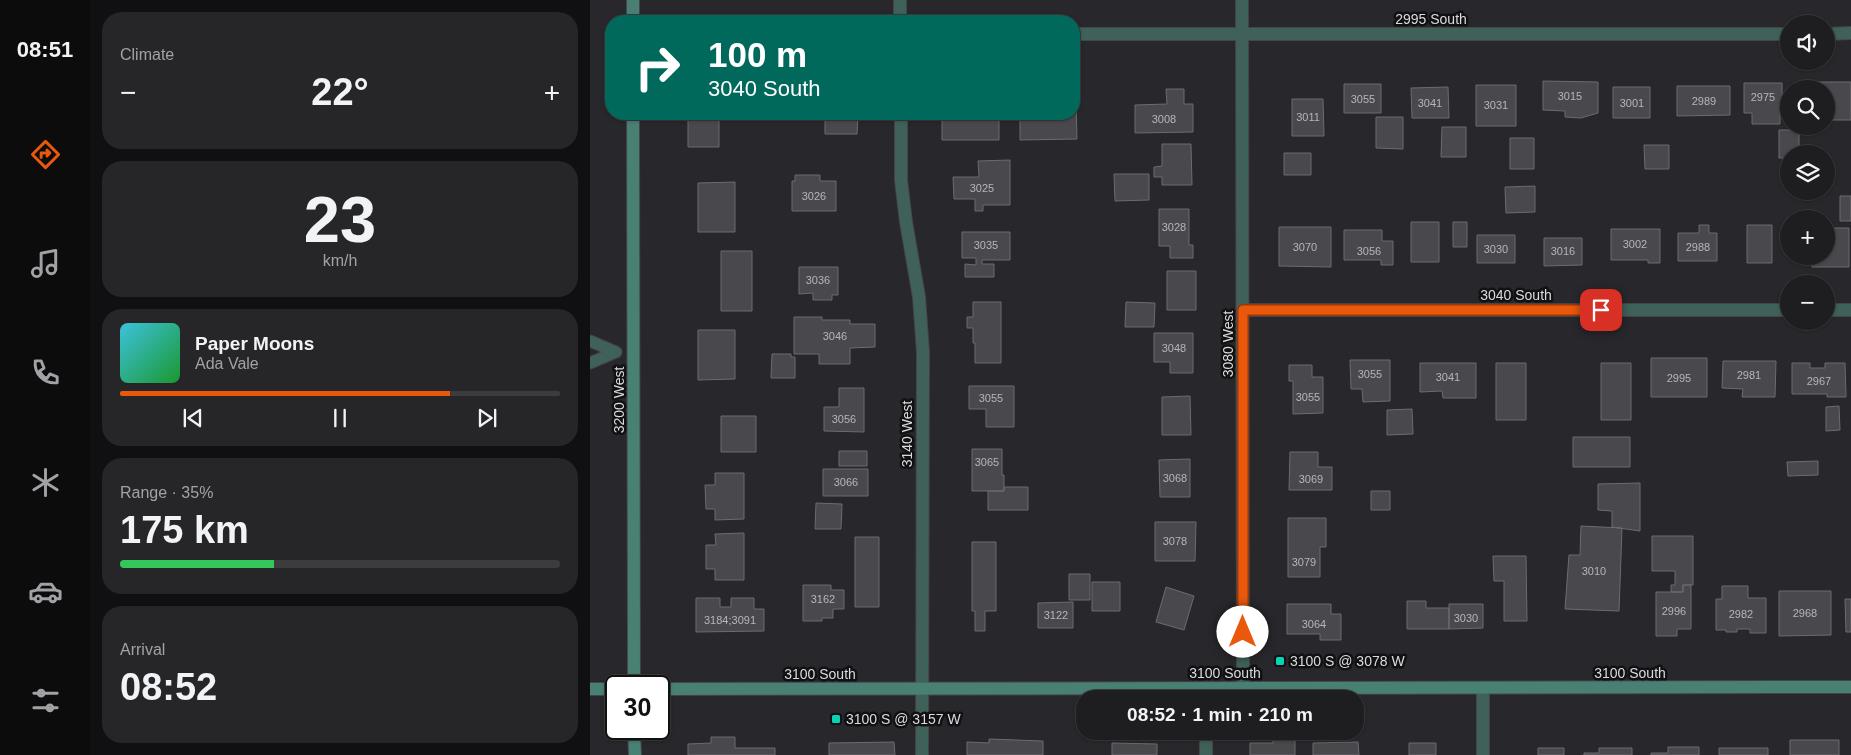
<!DOCTYPE html>
<meta charset="utf-8">
<style>
:root{--surface:#1e1d20;--page:#262629;--text:#f1f3f6;--muted:#a1a2a5;--line:#3c3b3e;--accent:#ea580c}
body{margin:0;font-family:Arial,sans-serif;background:var(--page);color:var(--text);height:100vh;display:flex;flex-direction:column;font-size:19px;white-space:nowrap}
*{box-sizing:border-box;margin:0}
p{font-size:16px;color:var(--muted)}
.icon{flex:none;width:28px;height:28px;fill:none;stroke:currentColor;stroke-width:2;stroke-linecap:round;stroke-linejoin:round}
.map{position:relative;flex:1;overflow:hidden}
.sheet{display:flex;flex-direction:column;gap:12px;padding:12px;background:#101012;width:500px}
.sheet>*{flex:none}
.banner{position:absolute;left:15px;top:15px;width:475px;height:105px;border-radius:20px;box-shadow:0 1px 4px #0004,0 0 0 1px var(--line);background:#00695c;color:#fff;overflow:hidden}
.tools{position:absolute;left:1190px;top:15px;display:grid;gap:10px}
.tools a{display:grid;place-items:center;width:55px;height:55px;border-radius:50%;background:var(--surface);box-shadow:0 1px 4px #0004,0 0 0 1px var(--line);font-size:25px}
.speed{position:absolute;left:15px;top:675px;display:flex;gap:10px;font-size:25px;font-weight:700;text-align:center}
.speed>*{display:grid;place-content:center;width:65px;height:65px;border-radius:50%;background:var(--surface);box-shadow:0 1px 4px #0004,0 0 0 1px var(--line);line-height:1}
.speed .limit{border:2px solid #111;border-radius:8px;background:#fff;color:#111}
.pin{position:absolute;display:grid;place-items:center;width:42px;height:42px;color:#fff;margin:-21px;border-radius:10px;box-shadow:0 2px 8px #0006}
.me{position:absolute;width:55px;margin:-28px;rotate:0deg;stroke-linejoin:round;filter:drop-shadow(0 0 4px #0008)}
.turn{display:flex;align-items:center;gap:18px;height:105px;padding:0 20px;font-size:22px}
.turn .icon{width:65px;height:65px;stroke-width:2.5}
.turn b{display:block;font-size:35px;line-height:42px}
.big{font-size:38px;font-weight:700;line-height:1.1}
.sheet .tile{flex:1;display:flex;flex-direction:column;justify-content:center;gap:8px;min-width:0;padding:0 18px;border-radius:20px;background:var(--page)}
.sheet .dial{align-items:center;gap:0}
.dial b{font-size:65px;line-height:1}
.song{display:flex;align-items:center;gap:15px}
.cover{width:60px;height:60px;border-radius:8px;background:linear-gradient(135deg,hsl(190 70% 55%),hsl(130 70% 35%))}
.played{height:5px;border-radius:2px;background:linear-gradient(90deg,var(--accent) 75%,var(--line) 75%)}
.keys{display:flex;justify-content:space-around;direction:ltr}
.heat{display:flex;justify-content:space-between;align-items:center;font-size:28px;direction:ltr}
.charge{height:8px;border-radius:4px;background:linear-gradient(90deg,#34c759 35%,var(--line) 0)}
.trip{position:absolute;left:486px;top:690px;width:288px;height:50px;border-radius:20px;background:var(--surface);box-shadow:0 1px 4px #0004,0 0 0 1px var(--line);font-weight:700;line-height:50px;text-align:center}
main{display:flex;flex:1;min-height:0}
.tab-bar{display:flex;flex-direction:column;width:90px;justify-content:space-around;align-items:center;background:#0c0c0d;color:var(--muted)}
.tab-bar .icon{width:35px;height:35px}
.tab-bar .current{color:var(--accent)}
.tab-bar b{font-size:22px;color:var(--text)}
.map>svg:first-child{display:block}
</style>
<main>
<nav class="tab-bar">
<b>08:51</b>
<svg class="icon current" aria-label="directions" viewBox="0 0 24 24"><path d="M12 3l9 9-9 9-9-9zM9 14v-3h6M13 9l2 2-2 2"/></svg>
<svg class="icon" aria-label="music" viewBox="0 0 24 24"><path d="M9 18V5l10-2v13"/><circle cx="6" cy="18" r="3"/><circle cx="16" cy="16" r="3"/></svg>
<svg class="icon" aria-label="phone" viewBox="0 0 24 24"><path d="M5 4h4l2 5-3 2q2 4 5 5l2-3 5 2v4C11 20 4 13 5 4z"/></svg>
<svg class="icon" aria-label="climate" viewBox="0 0 24 24"><path d="M12 3v18M4 7l16 10M4 17L20 7"/></svg>
<svg class="icon" aria-label="car" viewBox="0 0 24 24"><path d="M5 17H2v-5l4-1 3-4h7l3 4 3 1v5h-3M9 17h6M6 11h13"/><circle cx="7" cy="17" r="2"/><circle cx="17" cy="17" r="2"/></svg>
<svg class="icon" aria-label="filters" viewBox="0 0 24 24"><path d="M4 7h16M4 17h16"/><circle cx="9" cy="7" r="2"/><circle cx="15" cy="17" r="2"/></svg>
</nav>
<section class="sheet">
<div class="tile"><p>Climate</p>
<div class="heat"><a>−</a><b class="big">22°</b><a>+</a></div>
</div>
<div class="tile dial"><b>23</b><p>km/h</p></div>
<div class="tile">
<div class="song"><i class="cover"></i><div><b>Paper Moons</b><p>Ada Vale</p></div></div>
<div class="played"></div>
<div class="keys"><svg class="icon" aria-label="previous" viewBox="0 0 24 24"><path d="M18 5L8 12l10 7zM5 5v14"/></svg><svg class="icon" aria-label="pause" viewBox="0 0 24 24"><path d="M8 5v14M16 5v14"/></svg><svg class="icon" aria-label="next" viewBox="0 0 24 24"><path d="M6 5l10 7-10 7zM19 5v14"/></svg></div>
</div>
<div class="tile"><p>Range · 35%</p><b class="big">175 km</b><div class="charge"></div></div>
<div class="tile"><p>Arrival</p><b class="big">08:52</b></div>
</section>
<div class="map">
<svg width="1261" height="755" viewBox="0 0 1261 755">
<rect width="100%" height="100%" fill="#28272b"/>
<path fill="#49484c" stroke="#6c6b6f" d="M953,81l55,1v31l-17,5 -16,-1v-6l-22,-1z
M1220,82h41v38h-25v-31h-15z
M1154,83h38v29h-2v12h-28v-11h-8z
M754,84h37v29h-37z
M886,85h40v41h-40z
M1087,86h53v29l-53,1z
M858,87l1,31h-37l-1,-30z
M1023,87h37v31h-37z
M576,89h18v15h9v28l-58,1v-28l32,-1z
M702,99h31l1,37h-32z
M484,101h2l1,38 -57,1v-26h54z
M98,114h31v33h-31z
M235,114h33l-1,20h-32z
M352,114h57v26h-57z
M786,117h27v32l-27,-1z
M852,127h24v30h-25z
M1189,130h20v24h-10v4h-10z
M920,138h24v31h-24z
M572,144h29l1,41h-30v-8h-8v-10l8,-1z
M1054,145h25v24h-24z
M694,153h27v22h-27z
M420,160v45h-27v6h-8v-12h-21l-1,-22h26l-1,-16z
M524,174h35v26l-34,1z
M205,175h25v6h16v30h-44v-30h3z
M145,182v50h-37v-49z
M945,186v26l-29,1 -1,-26z
M1250,196h11v25h-11z
M569,209h30v36h4v13h-23v-12h-11z
M821,222h28v40h-28z
M863,222h14v25h-14z
M1109,225h10v8h8v28h-39v-28h21z
M1157,225h25v38h-25z
M689,227h52v40l-52,-1z
M1236,228h23v39h-37l-1,-11h15z
M1021,229h49v34h-12v-3h-37z
M754,230h38v11h11v24h-12v-5h-37z
M372,232h48v28h-28v4h12v13h-29v-13l11,1v-7h-14z
M887,235h38v28h-38z
M954,238h38v27l-38,1z
M131,251h31v60h-31z
M209,267h39v28h-6v5h-19v-7l-14,1z
M577,271h29v39h-29z
M383,302h28v61h-26v-20h-2v-15h-6v-11h6z
M536,302l29,1 -1,24h-29z
M204,317h28v3h28v4h25v23l-25,1v16h-31v-10h-25z
M108,330h37v49l-37,1z
M564,333h39v40h-23v-11h-16z
M182,354h19v3h4v21h-24z
M1061,358h56v39h-56z
M760,360h40v41l-27,1 -1,-13h-11z
M1133,361h53l-1,36h-33l1,-8 -21,-1z
M830,363h56v35h-33l-1,-7 -22,1z
M906,363h30v57h-30z
M1011,363h30v57h-30z
M1202,363h18v5h15v-5h20l1,34h-19v-3h-35z
M699,365h23v12h11v36l-30,1v-33h-4z
M379,386h45v41h-28v-18h-17z
M249,388h25v44l-40,-1v-24h15z
M600,396l1,39h-29v-38z
M1249,406l1,24 -14,1v-24z
M822,409l1,25 -26,1v-25z
M131,416h35v36h-35z
M983,437h57v30h-57z
M382,449h30v26h2v16h-32z
M249,451h28v15h-28z
M700,452h28v15h14v23h-43z
M600,459v38h-30l-1,-37z
M1228,461v14l-30,1 -1,-14z
M233,469h45v27h-45z
M125,473h29v46l-29,1v-11h-9l-1,-24h10z
M1050,483v48l-28,-4v-16l-14,-1v-26z
M414,487h24v23h-40v-19h16z
M781,491h19v19h-19z
M226,503l26,1 -1,25h-26z
M698,518h38v29h-6v30h-32z
M565,522h41l-1,39h-40z
M991,526l41,2 -3,83 -54,-2 4,-54h11z
M154,533v47h-29v-11h-9v-24h10l-1,-11z
M1062,536h41v49h-10v7h-12v-7h4v-14h-23z
M265,537h24v70h-24z
M382,542h24v69h-11v20h-10v-20h-3z
M903,556h33l1,65h-23v-40h-10z
M479,574h21v26h-21z
M502,582h28v29h-28z
M213,585h28v5h13v19h-11v9h-11v3h-19z
M1093,585h8v44h-14v7h-21v-44h27z
M1132,586h26v12h18v35h-16v-4h-13v3h-11v-2h-10v-31h6z
M576,587l28,9 -10,34 -28,-8z
M1189,591h52v44l-52,1z
M106,598h24v9h11v-9h23v11h10v22l-68,1z
M1255,599h6v33h-5z
M817,601h19v7h23v21h-42z
M483,602v26h-35v-25z
M697,604h44v10h10v26h-21v-6h-33z
M859,604h34v24l-34,1z
M121,737h24v11h40v7h-87v-11l23,-1z
M399,739l54,2v14h-76v-13l22,1z
M683,740h22v15h-45v-12h23z
M1200,740h49v15h-49z
M304,742l1,13h-66v-12z
M768,742l1,13h-46v-12z
M522,743l45,1v11h-45z
M819,743h27v12h-27z
M1078,747h31v8h-48v-2h17z
M948,748h26v7h-26z
M1009,748h33v7h-48v-2h15z
M1129,748h49v7h-49z"/>
<g fill="none" stroke-linecap="round" stroke-linejoin="round">
<g stroke="#454447" stroke-width="13">
<path id="service" d="M0,341l26,11 -26,11"/>
</g>
<g stroke="#454447" stroke-width="14">
<path id="minor" d="M310,0v21
M652,0l1,688
M484,34h715
M1236,34l25,-1
M311,114v66l5,42 13,75 4,55 -1,403
M653,310h546
M1236,310h25
M893,688v67
M616,731v24"/>
</g>
<g stroke="#454447" stroke-width="14">
<path id="secondary" d="M43,0v21
M43,114l1,572
M0,689h26
M69,689l1192,-2
M44,729l1,26"/>
</g>
<use href="#service" stroke="#3f6159" stroke-width="11"/>
<use href="#minor" stroke="#3f6159" stroke-width="12"/>
<use href="#secondary" stroke="#488174" stroke-width="12"/>
</g>
<g fill="none" stroke-linecap="round" stroke-linejoin="round">
<g stroke="#983908" stroke-width="12">
<path id="route" d="M653,632v-322h358"/>
</g>
<use href="#route" stroke="#ea580c" stroke-width="9"/>
</g>
<g fill="#05d5b6" stroke="#111012" stroke-width="2">
<rect x="685" y="656" width="10" height="10" rx="2.5"/>
<rect x="241" y="714" width="10" height="10" rx="2.5"/>
</g>
<g text-anchor="middle" stroke-width="5" stroke-linejoin="round" paint-order="stroke">
<g font-size="11" fill="#b6b6b9">
<text x="980" y="100">3015</text>
<text x="1173" y="101">2975</text>
<text x="773" y="103">3055</text>
<text x="1114" y="105">2989</text>
<text x="840" y="107">3041</text>
<text x="1042" y="107">3001</text>
<text x="906" y="109">3031</text>
<text x="718" y="121">3011</text>
<text x="574" y="123">3008</text>
<text x="392" y="192">3025</text>
<text x="224" y="200">3026</text>
<text x="584" y="231">3028</text>
<text x="1045" y="248">3002</text>
<text x="396" y="249">3035</text>
<text x="715" y="251">3070</text>
<text x="1108" y="251">2988</text>
<text x="906" y="253">3030</text>
<text x="779" y="255">3056</text>
<text x="973" y="255">3016</text>
<text x="228" y="284">3036</text>
<text x="245" y="340">3046</text>
<text x="584" y="352">3048</text>
<text x="780" y="378">3055</text>
<text x="1159" y="379">2981</text>
<text x="858" y="381">3041</text>
<text x="1089" y="382">2995</text>
<text x="1229" y="385">2967</text>
<text x="718" y="401">3055</text>
<text x="401" y="402">3055</text>
<text x="254" y="423">3056</text>
<text x="397" y="466">3065</text>
<text x="585" y="482">3068</text>
<text x="721" y="483">3069</text>
<text x="256" y="486">3066</text>
<text x="585" y="545">3078</text>
<text x="714" y="566">3079</text>
<text x="1004" y="575">3010</text>
<text x="233" y="603">3162</text>
<text x="1084" y="615">2996</text>
<text x="1215" y="617">2968</text>
<text x="1151" y="618">2982</text>
<text x="466" y="619">3122</text>
<text x="876" y="622">3030</text>
<text x="140" y="624">3184;3091</text>
<text x="724" y="628">3064</text>
</g>
<g font-size="14" fill="#dbdadd" stroke="#111012">
<text x="841" y="24">2995 South</text>
<text x="926" y="300">3040 South</text>
<text transform="translate(638 344) rotate(-90)" y="5">3080 West</text>
<text transform="translate(29 400) rotate(-90)" y="5">3200 West</text>
<text transform="translate(317 434) rotate(-90)" y="5">3140 West</text>
<text x="635" y="678">3100 South</text>
<text x="1040" y="678">3100 South</text>
<text x="230" y="679">3100 South</text>
</g>
<g font-size="14" fill="#dbdadd" stroke="#111012" text-anchor="start">
<text x="700" y="666">3100 S @ 3078 W</text>
<text x="256" y="724">3100 S @ 3157 W</text>
</g>
</g>
</svg>
<div class="tools">
<a><svg class="icon" aria-label="sound" viewBox="0 0 24 24"><path d="M4 9h4l5-4v14l-5-4H4zM17 9q2 3 0 6"/></svg></a>
<a><svg class="icon" aria-label="search" viewBox="0 0 24 24"><circle cx="10" cy="10" r="6"/><path d="M15 15l6 6"/></svg></a>
<a><svg class="icon" aria-label="layers" viewBox="0 0 24 24"><path d="M12 4l9 5-9 5-9-5zM3 14l9 5 9-5"/></svg></a>
<a>+</a>
<a>−</a>
</div>
<div class="speed"><div class="limit">30</div></div>
<div class="pin" style="left:1011px;top:310px;background:#d93025"><svg class="icon" aria-label="arrive" viewBox="0 0 24 24"><path d="M6 21V4h12l-3 4 3 4H6"/></svg></div>
<svg class="me" style="left:653px;top:632px" viewBox="-20 -20 40 40"><circle r="19" fill="#fff"/><path d="M0-13L10 11 0 6-10 11z" fill="#ea580c"/></svg>
<div class="trip">08:52 · 1 min · 210 m</div>
<div class="banner">
<div class="turn"><svg class="icon" aria-label="right" viewBox="0 0 24 24"><path d="M7 20v-9h11M14 6l5 5-5 5"/></svg><div><b>100 m</b>3040 South</div></div>
</div>
</div>
</main>
